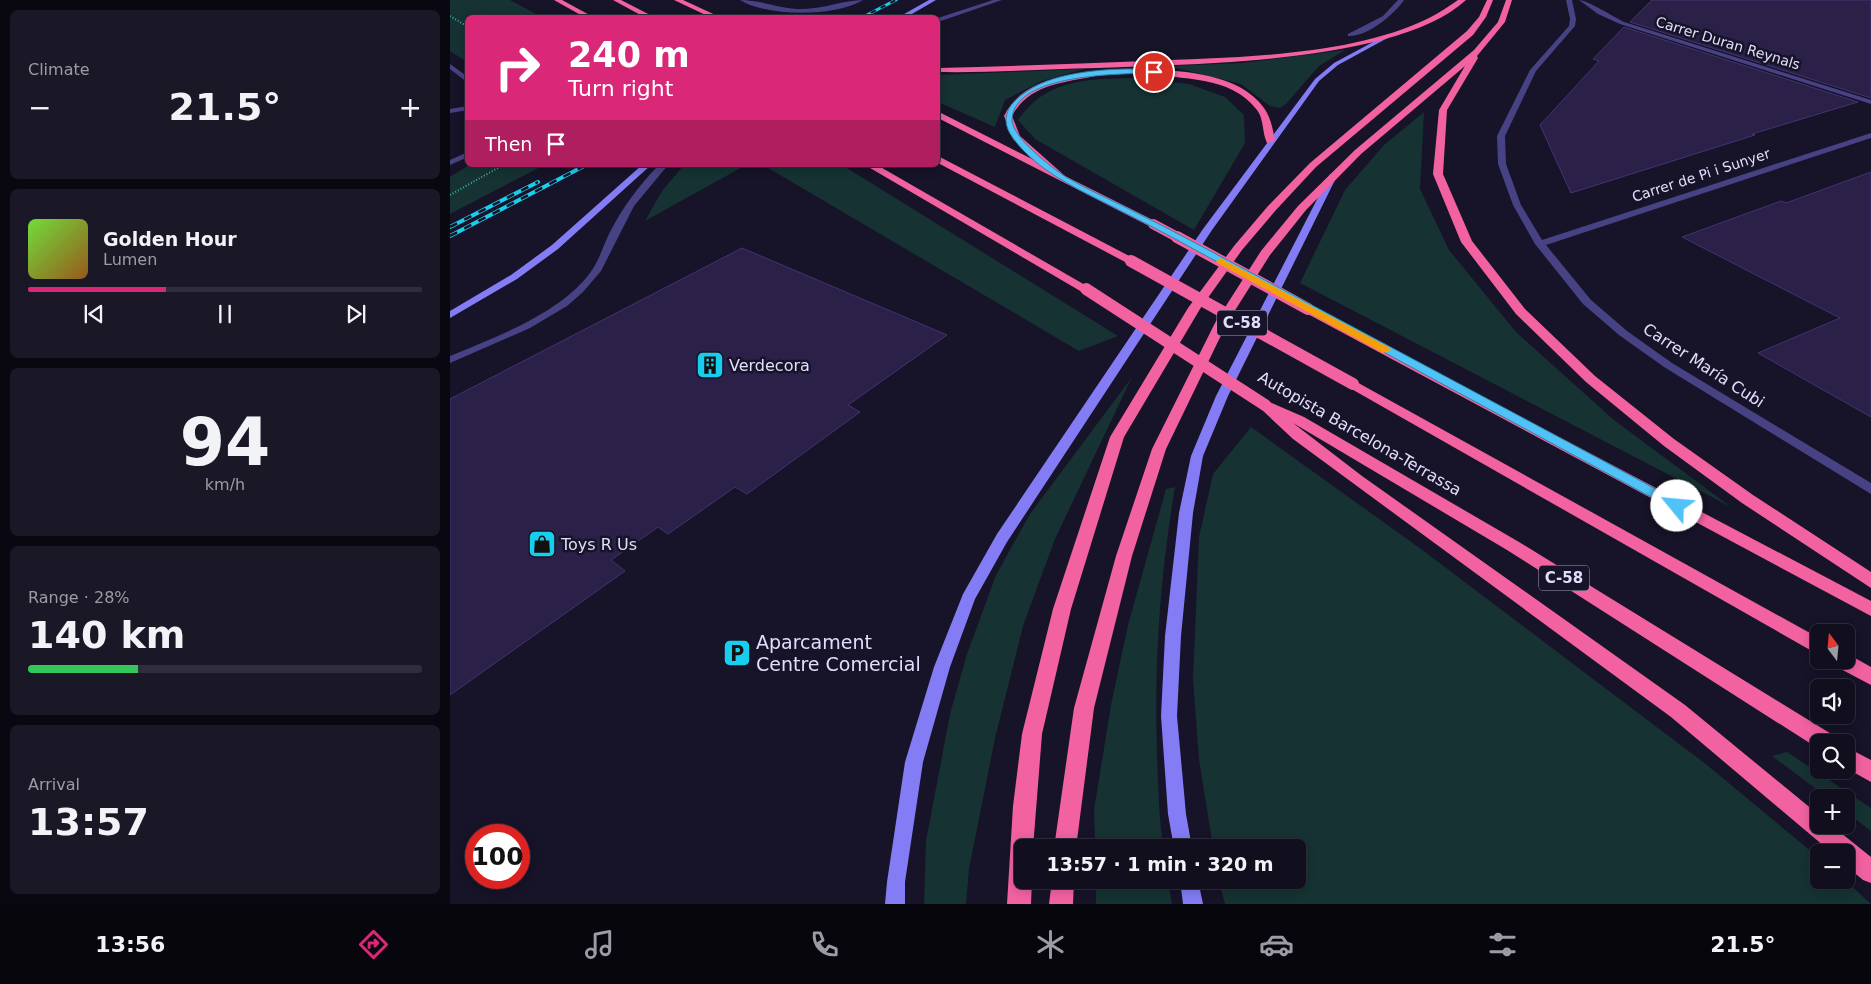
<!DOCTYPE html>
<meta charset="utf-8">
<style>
:root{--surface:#110e1e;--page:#1a1727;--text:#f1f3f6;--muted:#9c9ca4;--line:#302e3c;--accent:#db2777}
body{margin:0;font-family:"DejaVu Sans",sans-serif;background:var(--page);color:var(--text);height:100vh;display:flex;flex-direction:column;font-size:19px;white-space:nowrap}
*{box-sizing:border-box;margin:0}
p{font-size:16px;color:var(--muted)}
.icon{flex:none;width:28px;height:28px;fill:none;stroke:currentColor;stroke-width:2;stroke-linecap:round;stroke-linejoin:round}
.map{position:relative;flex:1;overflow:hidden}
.sheet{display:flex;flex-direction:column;gap:10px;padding:10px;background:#090810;width:450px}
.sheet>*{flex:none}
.banner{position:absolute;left:15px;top:15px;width:475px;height:152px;border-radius:8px;box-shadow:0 2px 12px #0003,0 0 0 1px var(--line);background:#db2777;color:#fff;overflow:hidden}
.needle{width:32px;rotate:344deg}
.buttons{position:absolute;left:1360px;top:624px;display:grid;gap:10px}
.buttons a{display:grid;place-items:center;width:45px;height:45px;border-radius:8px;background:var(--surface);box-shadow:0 2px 12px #0003,0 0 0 1px var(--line);font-size:25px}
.speed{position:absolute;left:15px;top:824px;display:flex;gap:10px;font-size:25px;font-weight:700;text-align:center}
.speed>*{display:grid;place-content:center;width:65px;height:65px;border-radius:50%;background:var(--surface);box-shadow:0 2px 12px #0003,0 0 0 1px var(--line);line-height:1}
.speed .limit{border:8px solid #d22;background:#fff;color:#111}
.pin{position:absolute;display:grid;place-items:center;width:42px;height:42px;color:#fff;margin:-21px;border:2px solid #fff;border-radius:50%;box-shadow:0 1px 5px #0007}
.me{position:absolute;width:55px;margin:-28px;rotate:298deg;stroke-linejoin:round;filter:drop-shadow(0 0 4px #0008)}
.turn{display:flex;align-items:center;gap:18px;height:105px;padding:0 20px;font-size:22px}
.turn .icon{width:65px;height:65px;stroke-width:2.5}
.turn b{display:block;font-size:35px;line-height:42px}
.then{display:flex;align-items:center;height:48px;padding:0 20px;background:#0003;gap:10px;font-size:19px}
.big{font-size:38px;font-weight:700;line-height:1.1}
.sheet .tile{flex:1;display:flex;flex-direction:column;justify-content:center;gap:8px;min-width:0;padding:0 18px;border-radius:8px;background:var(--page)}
.sheet .dial{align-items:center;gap:0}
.dial b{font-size:65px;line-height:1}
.song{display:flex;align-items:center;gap:15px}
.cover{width:60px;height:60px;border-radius:8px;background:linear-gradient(135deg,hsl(100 70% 55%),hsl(30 70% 35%))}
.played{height:5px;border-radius:2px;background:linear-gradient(90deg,var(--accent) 35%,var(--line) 35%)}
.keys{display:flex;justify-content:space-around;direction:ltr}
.heat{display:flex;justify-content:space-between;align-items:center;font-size:28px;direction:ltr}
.charge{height:8px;border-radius:4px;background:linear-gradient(90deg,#34c759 28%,var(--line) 0)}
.trip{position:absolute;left:564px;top:839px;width:292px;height:50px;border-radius:8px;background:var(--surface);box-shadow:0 2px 12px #0003,0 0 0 1px var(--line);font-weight:700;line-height:50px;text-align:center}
.menu{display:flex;height:80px;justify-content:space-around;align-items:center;background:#07060c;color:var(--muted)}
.menu .icon{width:35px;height:35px}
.menu .current{color:var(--accent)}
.menu b{font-size:22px;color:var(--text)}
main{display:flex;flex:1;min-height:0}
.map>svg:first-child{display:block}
</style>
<main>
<section class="sheet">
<div class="tile"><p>Climate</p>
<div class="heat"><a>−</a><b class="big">21.5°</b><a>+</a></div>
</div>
<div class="tile">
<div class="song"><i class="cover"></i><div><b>Golden Hour</b><p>Lumen</p></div></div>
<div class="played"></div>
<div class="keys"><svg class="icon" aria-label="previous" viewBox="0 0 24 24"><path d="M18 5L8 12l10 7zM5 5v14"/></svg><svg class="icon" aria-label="pause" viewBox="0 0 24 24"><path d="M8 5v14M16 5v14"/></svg><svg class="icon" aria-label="next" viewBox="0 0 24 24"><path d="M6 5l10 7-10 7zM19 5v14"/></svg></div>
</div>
<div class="tile dial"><b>94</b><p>km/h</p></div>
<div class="tile"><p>Range · 28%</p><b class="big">140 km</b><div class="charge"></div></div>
<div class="tile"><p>Arrival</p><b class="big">13:57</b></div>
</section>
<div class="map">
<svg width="1421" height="904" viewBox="0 0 1421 904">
<rect width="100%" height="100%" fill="#171328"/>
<path fill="#163232" d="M0,0h60l32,17 -74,1 -1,44 -17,-11z
M895,50l-26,16 -33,38 -6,4 -10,-2 -29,-22 -73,-18 74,-3z
M634,69l-42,12 -37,19 -10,27 -57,-25v-27z
M682,78l57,6 36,13 19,18 1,28 -51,87 -159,-91 -17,-19c28,-41 69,-41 114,-42z
M974,112l-4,77 29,61 67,82 98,88 117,87 -431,-224 45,-93 39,-45z
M19,165h75l-94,49v-37z
M234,165h62l-101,56 17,-30z
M313,165h79l276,171 -39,15z
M682,377l-77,162 -32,87 -28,112 -26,131 -3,35h-42l2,-63 24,-127 17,-60 29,-79 34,-61z
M801,427l170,122 286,216 112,93v22h26l26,24h-646l-7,-24h80v-32l-85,-1 -14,-87 -6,-81 6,-142 14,-63z
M725,487c-15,90 -21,175 -18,266 1,31 2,63 6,94h-68l-1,-37 17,-105 17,-80 38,-136z
M1337,752l84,56v23l-25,-19v-14l-19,-1 -55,-41z
M646,880h72l4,24h-76z"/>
<path fill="#2a2048" stroke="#433472" d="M1202,0h219v98l-241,-76z
M1174,27l234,75 -106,32 3,1 -184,58 -31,-68 59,-64 -6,-2z
M1421,172v245l-113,-64 82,-35 -158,-81 99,-36 5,2z
M292,248l205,87 -99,70 12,7 -113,82 -12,-7 -67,47 -10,-7 -47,33 14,11 -175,124v-296z"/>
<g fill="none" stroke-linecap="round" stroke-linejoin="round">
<path stroke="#3bb2af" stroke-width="2" stroke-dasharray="1 2" stroke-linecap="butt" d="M0,16l18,11
M0,195l53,-30"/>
<path fill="#474283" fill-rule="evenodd" d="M290,0c21,0 40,9 62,9 22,0 42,-9 61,-9 -27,17 -96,17 -123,0z
M543,0h9l-64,22v-4z
M948,0h6c-10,15 -37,37 -56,36v-2l35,-18z
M1116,0h6l4,19 -1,7 -39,45 -31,65 1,28 15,41 21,35 329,-107v5l-325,107 45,55 36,31 45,32 199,120v11l-207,-127 -45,-32 -36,-31 -48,-60 -22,-39 -15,-41 -1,-28 33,-66 39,-44 1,-7z
M1129,0c8,0 35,17 45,22l247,78v4l-251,-80 -22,-10z
M0,64l18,13v6l-18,-14z
M18,106v4l-18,3v-4z
M18,152v5l-18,8v-5z
M209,165h9l-34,41 -33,65 -18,21 -16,14 -37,22 -80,35v-7c46,-19 109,-42 140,-83 9,-12 13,-27 20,-41 13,-25 29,-47 49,-67z"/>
<path fill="#837cf4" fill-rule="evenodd" d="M479,0h7l-31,18h-8z
M938,34l5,1 -55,30 -19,16 -107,149 -205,312 -32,57 -25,68 -27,95 -18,120v22h-20l2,-22 18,-120 29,-95 29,-73 34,-60 206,-305 112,-150 19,-16z
M192,165h9l-93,84 -41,30 -67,39v-7l61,-36 41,-30z
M880,174l7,2 -109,220 -25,60 -10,57 -12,123 -4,80 9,98 6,34h-18l-6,-34 -7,-98 4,-80 14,-123 12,-57 25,-60z
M730,880h18l5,24h-20z"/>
<path fill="#f262a1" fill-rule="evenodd" d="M104,0h8l33,18h-9z
M163,0h8l35,18h-10z
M224,0h9l39,18h-10z
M1008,0h8c-69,64 -277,64 -370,68 -53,1 -106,5 -158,4v-4c69,-2 139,-4 208,-7 88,-4 204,-4 283,-43 10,-5 20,-12 29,-18z
M1037,0h6l-7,17 -13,18 -157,132 -40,43 -34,40 -42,59 -76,128 -53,172 -29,125 -9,114h-11v32h10l-1,24h-24l6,-98 9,-72 31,-125 57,-172 78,-129 46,-62 34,-40 42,-43 157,-132 12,-14z
M1056,0h6l-7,22 -28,34 1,2 -31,52 -4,64 29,67 53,68 70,67 79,63 79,56 118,77v16l-129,-85 -78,-57 -78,-64 -70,-68 -55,-72 -28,-68 6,-64 26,-44 -104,88 -55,56 -36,45 -43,68 -61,126 -34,107 -38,152 -18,140h-22l20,-140 42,-152 36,-107 63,-126 46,-72 37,-45 57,-56 119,-100 24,-28z
M697,69c38,2 93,5 117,39 7,10 9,22 11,33l-8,2c-5,-10 -3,-24 -10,-33 -26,-35 -76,-30 -113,-37v-4z
M642,72l4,2 -1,2c-32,7 -66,8 -83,40l8,20 45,40 92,46v4h-8l-211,-108v-6l3,1 97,49 -25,-23 -9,-23c17,-34 53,-39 88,-44z
M488,156l197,103 2,2 -6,3 -4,-1 -189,-100z
M415,165h12l215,124 -2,3h-8z
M858,305l563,296v15l-567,-304 -2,-3z
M903,380l466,258v17l-471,-268 -2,-3 2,-3z
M815,400l39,17 215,125 314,193 3,7h-17v7l-312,-199 -214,-127 69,53 323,229 134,110v10h12l40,32v26l-8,-3 -17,-14v-14h-15l-160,-135 -378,-278 -33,-31 -2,-3 2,-3z
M1396,653l25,14v18l-36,-19 -2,-6h13z
M1396,747l25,13v22l-25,-14z
M602,880h22l-1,24h-24z"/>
<g stroke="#19ceec" stroke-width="3">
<path id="rail-far1" d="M411,18l35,-18"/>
</g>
<g stroke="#19ceec" stroke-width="4">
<path id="rail" d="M0,227l88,-45
M0,236l136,-71"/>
</g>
<use href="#rail-far1" stroke="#171328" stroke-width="2" stroke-dasharray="5.5" stroke-linecap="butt"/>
<use href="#rail" stroke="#171328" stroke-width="2.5" stroke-dasharray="8" stroke-linecap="butt"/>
<path stroke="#f262a1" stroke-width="10" d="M703,224l26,14"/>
<path stroke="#f262a1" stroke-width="12" d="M727,237l131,72
M681,261l222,123
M636,289l179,116"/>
</g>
<path fill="#4fc3f7" stroke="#337fa1" d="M706,70l-2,3c-32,1 -141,0 -142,47 0,17 40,48 54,57 22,13 48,24 71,36 37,18 73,38 109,57 145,77 290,155 436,233l1,3 -1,3h-9c-158,-86 -316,-171 -474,-257 -25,-14 -50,-27 -76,-40 -38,-20 -84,-38 -110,-74 -17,-23 0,-39 21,-51 30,-17 88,-20 122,-17z"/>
<path fill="#f59e0b" d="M770,258l170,90 1,2 -8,3 -166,-90 -1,-2z"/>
<defs>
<g id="building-square" transform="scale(1.4375)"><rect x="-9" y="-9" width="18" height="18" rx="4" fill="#19ceec" stroke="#171328"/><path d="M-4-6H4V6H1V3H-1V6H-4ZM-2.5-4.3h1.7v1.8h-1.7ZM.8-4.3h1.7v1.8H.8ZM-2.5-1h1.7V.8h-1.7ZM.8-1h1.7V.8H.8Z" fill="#111"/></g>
<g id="shop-square" transform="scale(1.4375)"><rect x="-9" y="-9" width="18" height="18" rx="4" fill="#19ceec" stroke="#171328"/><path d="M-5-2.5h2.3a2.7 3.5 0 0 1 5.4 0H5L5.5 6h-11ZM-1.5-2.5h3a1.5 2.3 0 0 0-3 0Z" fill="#111"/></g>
<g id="parking-square" transform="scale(1.4375)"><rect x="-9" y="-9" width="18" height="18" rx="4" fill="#19ceec" stroke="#171328"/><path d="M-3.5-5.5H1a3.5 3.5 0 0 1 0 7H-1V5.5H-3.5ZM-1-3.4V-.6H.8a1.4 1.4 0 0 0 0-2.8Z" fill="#111"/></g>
</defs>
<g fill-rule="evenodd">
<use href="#building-square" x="260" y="365"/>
<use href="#shop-square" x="92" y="544"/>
<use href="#parking-square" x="287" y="653"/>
</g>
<g text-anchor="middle" stroke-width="5" stroke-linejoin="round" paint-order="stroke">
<g font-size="14" fill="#e1ddfc" stroke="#171328">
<text transform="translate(1278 43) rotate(17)" y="5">Carrer Duran Reynals</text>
<text transform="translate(1251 175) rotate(-18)" y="5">Carrer de Pi i Sunyer</text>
</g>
<g fill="#171328" stroke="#a4a0bc" stroke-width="1">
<rect x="767" y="310.5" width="50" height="25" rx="4"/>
<rect x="1089" y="565.5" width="50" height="25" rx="4"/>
</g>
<g font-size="15" font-weight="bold" fill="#e1ddfc">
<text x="792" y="328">C-58</text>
<text x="1114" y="583">C-58</text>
</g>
<g font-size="16" fill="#e1ddfc" stroke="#171328" text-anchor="start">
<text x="279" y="371">Verdecora</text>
<text x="111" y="550">Toys R Us</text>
</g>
<g font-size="16" fill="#e1ddfc" stroke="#171328">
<text transform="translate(1254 365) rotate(33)" y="6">Carrer María Cubi</text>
<text transform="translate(910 433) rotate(30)" y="6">Autopista Barcelona-Terrassa</text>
</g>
<g font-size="19" fill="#e1ddfc" stroke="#171328" text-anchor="start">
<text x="306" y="649">Aparcament<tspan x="306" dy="22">Centre Comercial</tspan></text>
</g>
</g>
</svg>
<div class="buttons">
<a><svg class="needle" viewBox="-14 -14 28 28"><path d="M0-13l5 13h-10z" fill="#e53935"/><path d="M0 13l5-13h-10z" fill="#9c9ca4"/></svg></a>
<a><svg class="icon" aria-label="sound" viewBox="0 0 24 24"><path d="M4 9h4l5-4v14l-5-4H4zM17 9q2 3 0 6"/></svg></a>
<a><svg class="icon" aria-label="search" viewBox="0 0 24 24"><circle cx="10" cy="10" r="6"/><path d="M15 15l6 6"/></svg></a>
<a>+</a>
<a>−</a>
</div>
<div class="speed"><div class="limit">100</div></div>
<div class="pin" style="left:704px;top:72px;background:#d93025"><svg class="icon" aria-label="arrive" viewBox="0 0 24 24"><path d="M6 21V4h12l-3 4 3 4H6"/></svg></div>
<svg class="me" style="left:1227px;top:506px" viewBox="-20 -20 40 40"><circle r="19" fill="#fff"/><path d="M0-13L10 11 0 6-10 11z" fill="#4fc3f7"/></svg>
<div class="trip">13:57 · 1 min · 320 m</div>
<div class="banner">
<div class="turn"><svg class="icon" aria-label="right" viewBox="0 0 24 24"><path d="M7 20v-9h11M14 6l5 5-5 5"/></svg><div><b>240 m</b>Turn right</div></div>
<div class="then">Then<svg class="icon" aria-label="arrive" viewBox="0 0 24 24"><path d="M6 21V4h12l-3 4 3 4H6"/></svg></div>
</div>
</div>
</main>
<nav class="menu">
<b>13:56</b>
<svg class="icon current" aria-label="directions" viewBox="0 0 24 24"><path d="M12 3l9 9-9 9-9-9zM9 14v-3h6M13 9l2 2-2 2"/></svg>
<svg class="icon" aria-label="music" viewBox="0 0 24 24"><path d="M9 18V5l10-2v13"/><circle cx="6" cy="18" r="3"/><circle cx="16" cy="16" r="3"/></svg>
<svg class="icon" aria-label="phone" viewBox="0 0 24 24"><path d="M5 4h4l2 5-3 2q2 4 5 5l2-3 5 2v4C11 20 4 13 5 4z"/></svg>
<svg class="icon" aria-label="climate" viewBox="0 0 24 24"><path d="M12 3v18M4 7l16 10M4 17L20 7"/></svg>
<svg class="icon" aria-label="car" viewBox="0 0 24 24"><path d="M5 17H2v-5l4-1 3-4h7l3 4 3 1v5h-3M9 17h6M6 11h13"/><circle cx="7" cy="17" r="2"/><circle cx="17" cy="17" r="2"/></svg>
<svg class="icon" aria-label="filters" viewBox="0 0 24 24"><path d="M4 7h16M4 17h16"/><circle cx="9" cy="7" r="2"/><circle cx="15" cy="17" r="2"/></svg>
<b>21.5°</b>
</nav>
